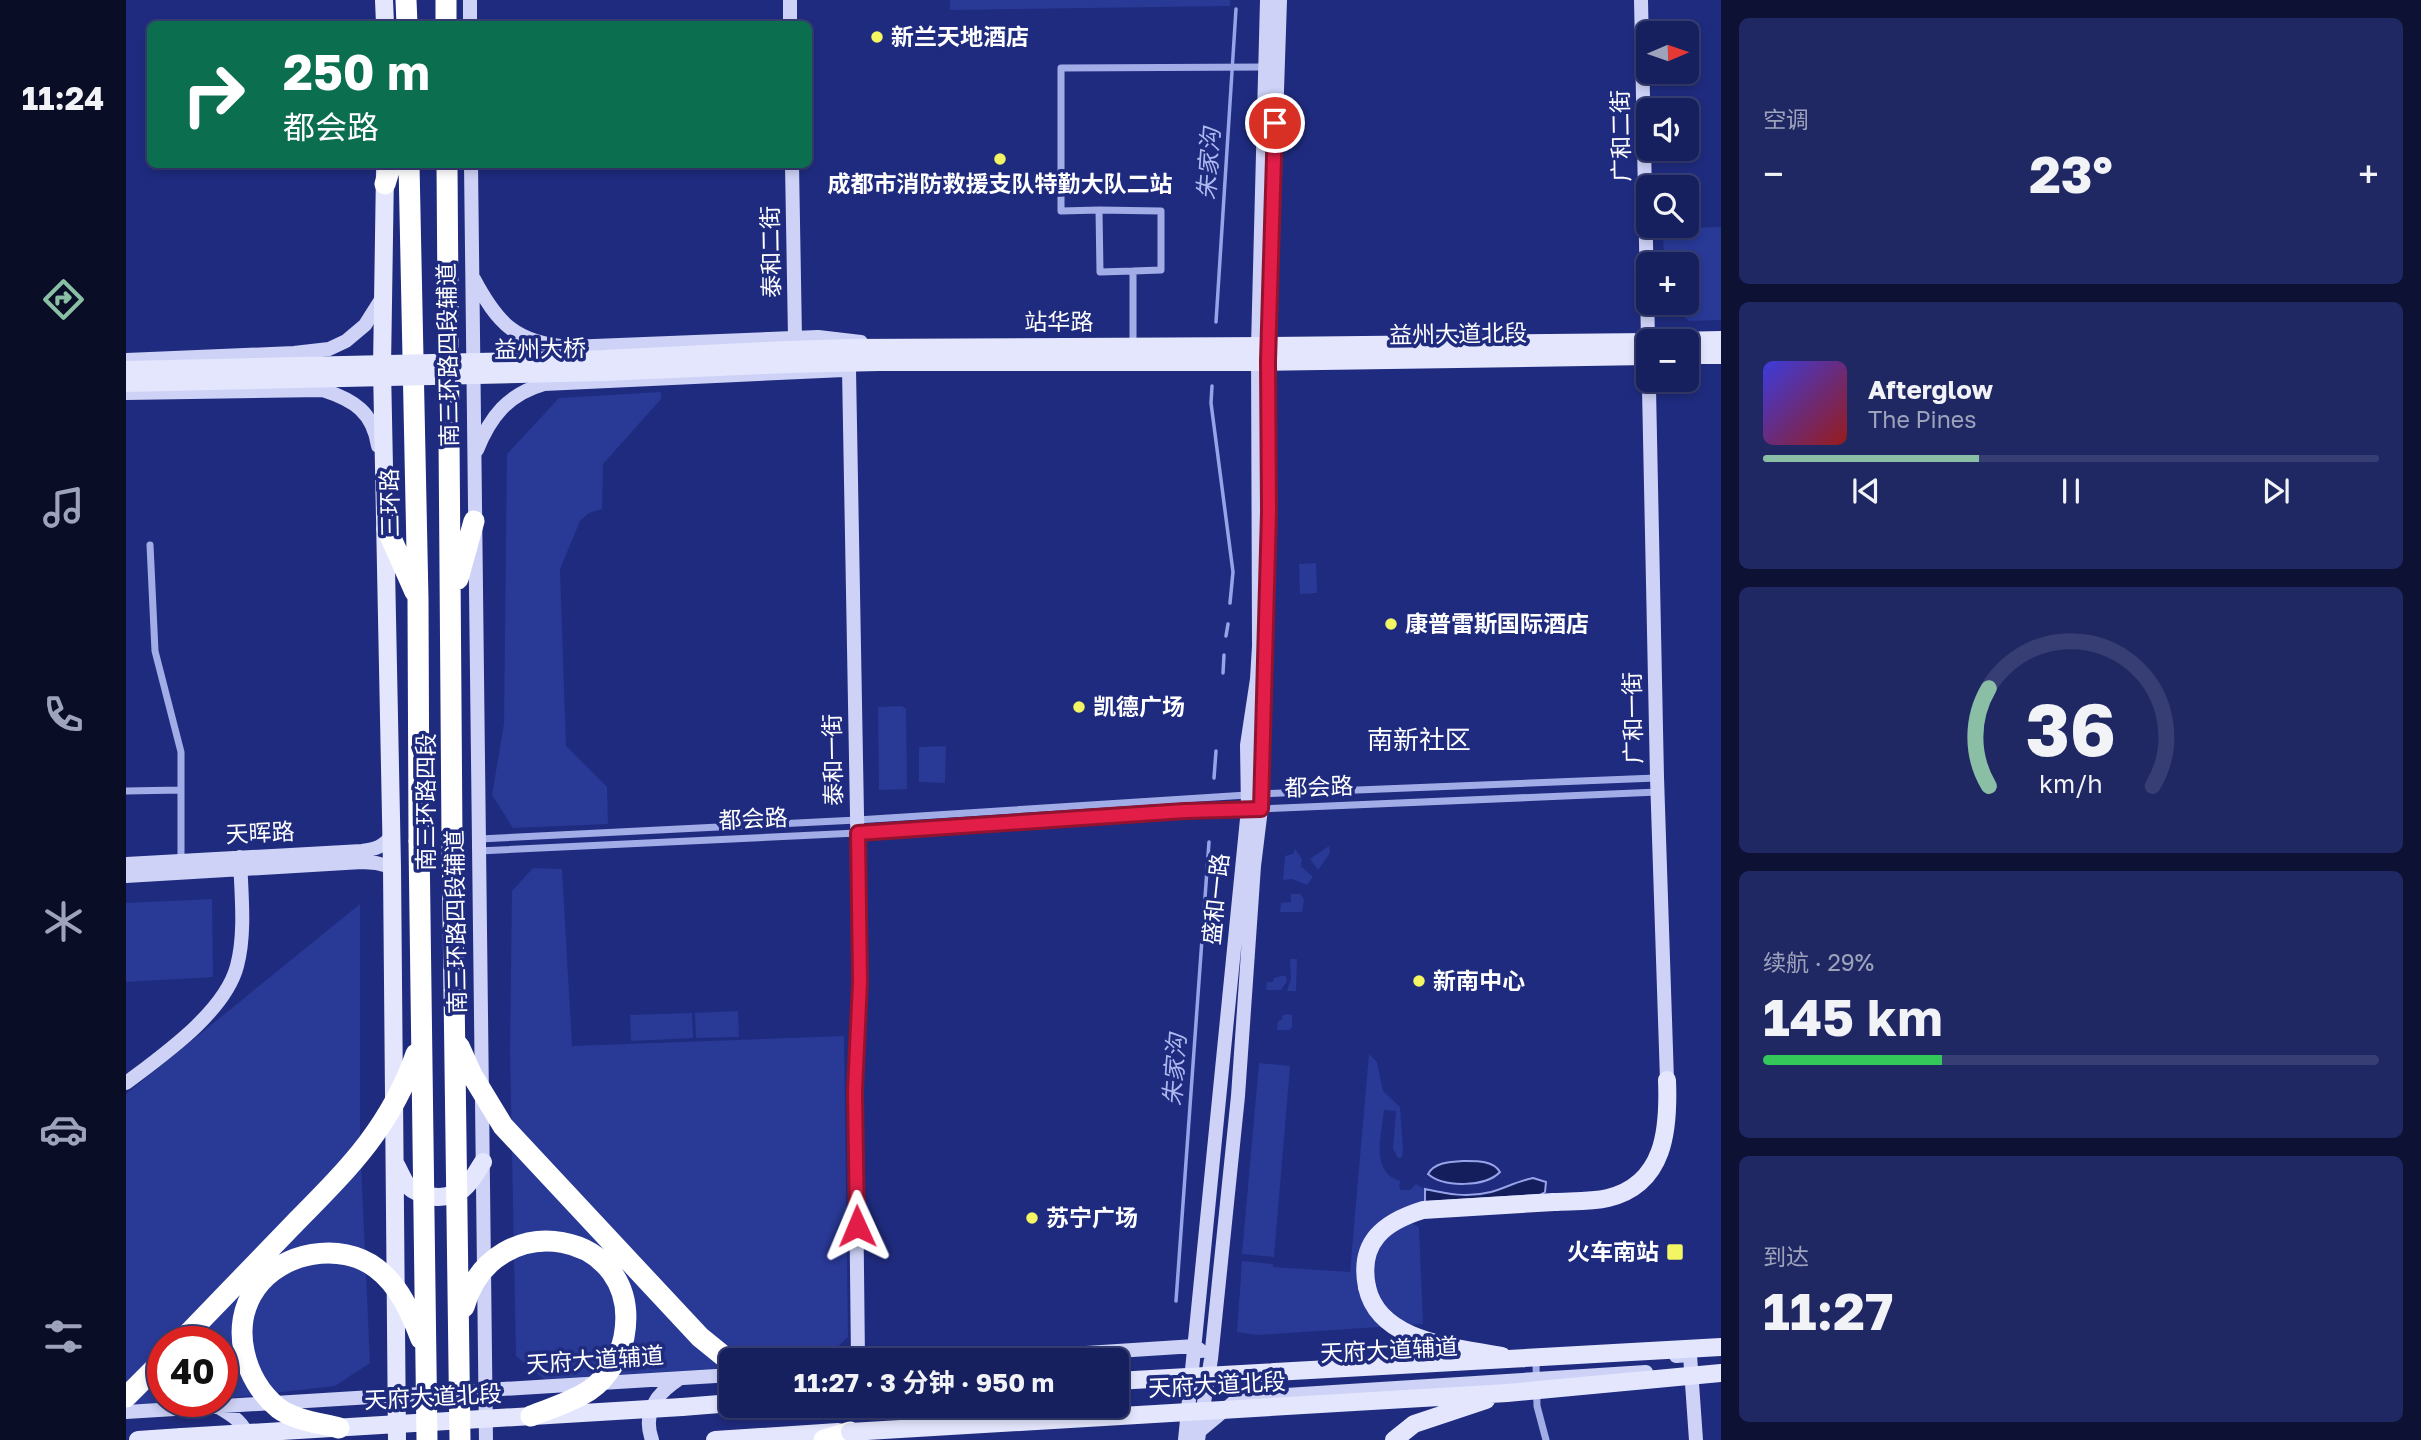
<!DOCTYPE html>
<html lang="zh">
<meta charset="utf-8">
<style>
:root{--surface:#17205e;--page:#202864;--text:#f1f3f6;--muted:#9ea3bc;--line:#363e73;--accent:#8abfa5}
body{margin:0;font-family:"Golos Text","Noto Sans SC",sans-serif;background:var(--page);color:var(--text);height:100vh;display:flex;flex-direction:column;font-size:26px;white-space:nowrap}
*{box-sizing:border-box;margin:0}
p{font-size:23px;color:var(--muted)}
.icon{flex:none;width:38px;height:38px;fill:none;stroke:currentColor;stroke-width:2;stroke-linecap:round;stroke-linejoin:round}
.map{position:relative;flex:1;overflow:hidden}
.panel{display:flex;flex-direction:column;gap:18px;padding:18px;background:#0d1234;width:700px}
.panel>*{flex:none}
.top-card{position:absolute;left:21px;top:21px;width:665px;height:147px;border-radius:10px;box-shadow:0 4px 10px #0003,0 0 0 2px var(--line);background:#0b6e4f;color:#fff;overflow:hidden}
.needle{width:46px;rotate:88deg}
.tools{position:absolute;left:1510px;top:21px;display:grid;gap:14px}
.tools a{display:grid;place-items:center;width:63px;height:63px;border-radius:10px;background:var(--surface);box-shadow:0 4px 10px #0003,0 0 0 2px var(--line);font-size:35px}
.speed{position:absolute;left:21px;top:1326px;display:flex;gap:14px;font-size:35px;font-weight:700;text-align:center}
.speed>*{display:grid;place-content:center;width:91px;height:91px;border-radius:50%;background:var(--surface);box-shadow:0 4px 10px #0003,0 0 0 2px var(--line);line-height:1}
.speed .limit{border:10px solid #d22;background:#fff;color:#111}
.pin{position:absolute;display:grid;place-items:center;width:60px;height:60px;color:#fff;margin:-30px;border:4px solid #fff;border-radius:50%;box-shadow:0 2px 7px #0007}
.me{position:absolute;width:77px;margin:-38px;rotate:359deg;stroke-linejoin:round;filter:drop-shadow(0 0 5px #0008)}
.turn{display:flex;align-items:center;gap:24px;height:147px;padding:0 21px;font-size:32px}
.turn .icon{width:91px;height:91px;stroke-width:2.5}
.turn b{display:block;font-size:49px;line-height:60px}
.big{font-size:52px;font-weight:700;line-height:1.1}
.panel .widget{flex:1;display:flex;flex-direction:column;justify-content:center;gap:10px;min-width:0;padding:0 24px;border-radius:10px;background:var(--page)}
.panel .dial{align-items:center;gap:0}
.dial svg{height:182px;overflow:visible;fill:none;stroke:var(--line);stroke-width:7;stroke-linecap:round;text-anchor:middle}
.dial text{fill:var(--text);stroke:none}
.song{display:flex;align-items:center;gap:21px}
.cover{width:84px;height:84px;border-radius:10px;background:linear-gradient(135deg,hsl(240 70% 55%),hsl(0 70% 35%))}
.played{height:7px;border-radius:4px;background:linear-gradient(90deg,var(--accent) 35%,var(--line) 35%)}
.keys{display:flex;justify-content:space-around;direction:ltr}
.heat{display:flex;justify-content:space-between;align-items:center;font-size:38px;direction:ltr}
.charge{height:10px;border-radius:5px;background:linear-gradient(90deg,#34c759 29%,var(--line) 0)}
.trip{position:absolute;left:593px;top:1348px;width:410px;height:70px;border-radius:10px;background:var(--surface);box-shadow:0 4px 10px #0003,0 0 0 2px var(--line);font-weight:700;line-height:70px;text-align:center}
main{display:flex;flex:1;min-height:0}
.menu{display:flex;flex-direction:column;width:126px;justify-content:space-around;align-items:center;background:#090d26;color:var(--muted)}
.menu .icon{width:49px;height:49px}
.menu .on{color:var(--accent)}
.menu b{font-size:32px;color:var(--text)}
.map>svg:first-child{display:block}
</style>
<main>
<nav class="menu">
<b>11:24</b>
<svg class="icon on" aria-label="directions" viewBox="0 0 24 24"><path d="M12 3l9 9-9 9-9-9zM9 14v-3h6M13 9l2 2-2 2"/></svg>
<svg class="icon" aria-label="music" viewBox="0 0 24 24"><path d="M9 18V5l10-2v13"/><circle cx="6" cy="18" r="3"/><circle cx="16" cy="16" r="3"/></svg>
<svg class="icon" aria-label="phone" viewBox="0 0 24 24"><path d="M5 4h4l2 5-3 2q2 4 5 5l2-3 5 2v4C11 20 4 13 5 4z"/></svg>
<svg class="icon" aria-label="climate" viewBox="0 0 24 24"><path d="M12 3v18M4 7l16 10M4 17L20 7"/></svg>
<svg class="icon" aria-label="car" viewBox="0 0 24 24"><path d="M5 17H2v-5l4-1 3-4h7l3 4 3 1v5h-3M9 17h6M6 11h13"/><circle cx="7" cy="17" r="2"/><circle cx="17" cy="17" r="2"/></svg>
<svg class="icon" aria-label="filters" viewBox="0 0 24 24"><path d="M4 7h16M4 17h16"/><circle cx="9" cy="7" r="2"/><circle cx="15" cy="17" r="2"/></svg>
</nav>
<div class="map">
<svg width="1595" height="1440" viewBox="0 0 1595 1440">
<rect width="100%" height="100%" fill="#1f2b7e"/>
<path fill="#293996" d="M824,0h280v6l-280,4z
M1595,227v93l-32,1 -19,-18h17v-39h-23l-1,-36z
M535,392v7l-58,65 -1,45 -13,4 -9,8 -20,48 6,177 41,41 1,37 -95,4 -21,-33 12,-71 3,-270 52,-56z
M1190,563l1,30 -17,1 -1,-30z
M776,706l4,3 1,80 -28,1 -1,-83z
M820,746l-1,37 -26,-1v-35z
M1203,846l1,7 -12,17 -8,-11z
M1169,849l7,10 -1,7 12,11 -6,8 -15,-6 -9,1 2,-24 8,-2z
M407,868l29,1 10,177 272,-10 4,301 -24,23h-92l-1,8 -187,11 -28,-23 -6,-304 2,-161z
M1165,894h9l4,5 -2,13h-22l1,-9 10,-1z
M86,899l1,78 -87,5v-79z
M234,904v237l10,222 -35,23 -113,13v-57h-59v60h35l-25,3 -47,-1v-310z
M1164,959h7l-1,32h-9l4,-12z
M1155,976h5l1,5 -6,9h-15l1,-8h6l1,-4z
M612,1011l1,26 -43,1 -1,-25z
M566,1013l1,25 -62,3 -1,-26z
M1161,1014l5,1v12l-3,3h-12l1,-9 5,-2 -2,-3z
M1243,1054l8,8 6,29 17,16 3,44 -1,6 -4,1 -5,-9 3,-38 -12,-1c-2,24 -15,63 17,71l-2,4 2,5h9l6,-6 9,5v16l-26,11 20,11 4,97 -166,11 -20,-3 5,-71 31,3v3l77,5z
M1133,1063l31,3 -16,191 -32,-3z"/>
<path fill="#151e5d" stroke="#96a3e9" stroke-width="2" d="M1337,1161c12,0 30,-1 37,11 -14,15 -56,16 -72,2 7,-12 22,-12 35,-13z
M1407,1178l13,4 -1,10 -5,3 -115,7v-13c23,5 42,9 66,3 14,-4 27,-11 42,-14z"/>
<g fill="none" stroke-linecap="round" stroke-linejoin="round">
<path stroke="#96a3e9" stroke-width="3.5" d="M1090,322l20,-313
M1086,386l-1,17 22,169 -3,31
M1100,636l2,-12
M1097,673l1,-18
M1088,778l2,-27
M1050,1301l33,-459"/>
<path stroke="#a2ade7" stroke-width="7" d="M973,210l62,1v59l-28,1v74
M1007,271l-33,1 -1,-62 -38,1v-143l204,-1
M24,545l5,106 26,101v108
M0,791l55,-1
M1133,794l397,-16
M1133,809l399,-17
M354,839l377,-19 390,-25
M353,851l378,-18 328,-22 63,-2
M1410,1364l1,42 9,34"/>
<path stroke="#cdd2f6" stroke-width="14" d="M344,0v24
M664,0v24
M1515,0l16,777 10,303
M345,164l15,1276
M666,164l3,174
M348,279c24,45 42,64 95,68l249,-10 43,5
M0,360l168,-7 35,-4 17,-8 19,-16 19,-30
M723,369l11,613 -5,109 3,269
M0,393l197,-3c31,10 50,22 55,56
M351,450c13,-33 31,-56 67,-66l300,-14
M1142,557v-196l12,-361
M0,864l236,-13c13,-2 22,-4 30,-16
M0,876l236,-14 14,1 16,4
M0,1083c37,-28 99,-71 111,-117 9,-34 4,-74 3,-109
M1550,1356l14,-1 6,85
M851,1360l218,-14 6,5
M92,1407c14,8 27,16 31,33
M0,1412l606,-37
M1071,1433l42,-35 407,-26
M526,1440c-10,-27 5,-47 27,-61
M1059,1440l63,-631 -1,-64 10,-66 2,-33 -1,-300 9,-346
M1072,1440l13,-81 27,-263 16,-230 7,-57 4,-131"/>
<path stroke="#e4e6fd" stroke-width="18" d="M258,0l1,24
M259,171l-3,197 10,499 5,573
M1547,341l48,-1
M661,350l61,-2 421,-2 379,-4
M1561,355h34
M662,364l91,-2h379l390,-6
M270,1165c4,7 7,15 11,20 15,14 40,16 56,4 9,-7 14,-18 20,-27
M1428,1202c17,-1 37,0 54,-4 57,-14 61,-69 59,-118
M1241,1287c12,56 90,60 135,69
M556,1407l50,-4
M12,1440l44,-3
M589,1440l123,-8"/>
<path stroke="#fff" stroke-width="21" d="M280,0l1,24
M320,0v24
M283,164l9,436 1,241
M321,164l5,676
M259,184l6,-20
M261,529l28,63
M332,579l16,-58
M0,1397l37,-37
M698,1440l26,-8"/>
<path stroke="#e4e6fd" stroke-width="18" d="M0,370l478,-11 183,-9
M0,383l479,-11 183,-8
M1241,1287c-9,-45 17,-65 56,-77l131,-8
M990,1381l605,-34
M724,1432l657,-39 214,-20
M56,1437l500,-30
M1268,1440l20,-16 72,-24"/>
<path stroke="#fff" stroke-width="21" d="M326,840l8,600
M293,841l8,598
M333,1046l13,29 31,51 197,211 32,26
M338,1307c29,-104 180,-78 160,30 -4,20 -17,41 -34,53 -18,12 -39,18 -59,26
M54,1342c37,-38 74,-77 112,-116 54,-55 98,-97 124,-172
M213,1428c-19,-5 -45,-8 -61,-20 -34,-28 -49,-82 -22,-120 25,-36 85,-47 120,-20 23,17 35,45 45,71"/>
</g>
<g fill="none" stroke-linecap="round" stroke-linejoin="round">
<g stroke="#92132f" stroke-width="18">
<path id="route" d="M731,1226l-2,-135 5,-109 -2,-149 327,-22 76,-2 8,-297 -1,-151 7,-238"/>
</g>
<use href="#route" stroke="#e11d48" stroke-width="12"/>
</g>
<g fill="#f3f562" stroke="#1f2b7e" stroke-width="2.5">
<circle cx="751" cy="37" r="7"/>
<circle cx="874" cy="159" r="7"/>
<circle cx="1265" cy="624" r="7"/>
<circle cx="953" cy="707" r="7"/>
<circle cx="1293" cy="981" r="7"/>
<circle cx="906" cy="1218" r="7"/>
<rect x="1540" y="1243" width="18" height="18" rx="3.5"/>
</g>
<g text-anchor="middle" stroke-width="7" stroke-linejoin="round" paint-order="stroke">
<g font-size="23" font-weight="bold" fill="#fff" stroke="#1f2b7e" text-anchor="start">
<text x="765" y="45">新兰天地酒店</text>
<text x="874" y="192" text-anchor="middle">成都市消防救援支队特勤大队二站</text>
<text x="1279" y="632">康普雷斯国际酒店</text>
<text x="967" y="715">凯德广场</text>
<text x="1307" y="989">新南中心</text>
<text x="920" y="1226">苏宁广场</text>
<text x="1533" y="1260" text-anchor="end">火车南站</text>
</g>
<g font-size="23" fill="#fff" stroke="#1f2b7e">
<text transform="translate(1495 136) rotate(-91)" y="8">广和二街</text>
<text transform="translate(645 252) rotate(-91)" y="8">泰和二街</text>
<text x="933" y="330">站华路</text>
<text transform="translate(1332 334) rotate(-1)" y="8">益州大道北段</text>
<text transform="translate(414 349) rotate(-1)" y="8">益州大桥</text>
<text transform="translate(322 355) rotate(-91)" y="8">南三环路四段辅道</text>
<text transform="translate(264 503) rotate(-91)" y="8">三环路</text>
<text transform="translate(1507 718) rotate(-91)" y="8">广和一街</text>
<text transform="translate(707 760) rotate(-91)" y="8">泰和一街</text>
<text transform="translate(1193 787) rotate(-2)" y="8">都会路</text>
<text transform="translate(300 802) rotate(-90)" y="8">南三环路四段</text>
<text transform="translate(627 819) rotate(-3)" y="8">都会路</text>
<text transform="translate(134 833) rotate(-3)" y="8">天晖路</text>
<text transform="translate(1090 899) rotate(-84)" y="8">盛和一路</text>
<text transform="translate(330 922) rotate(-91)" y="8">南三环路四段辅道</text>
<text transform="translate(1263 1350) rotate(-3)" y="8">天府大道辅道</text>
<text transform="translate(469 1360) rotate(-4)" y="8">天府大道辅道</text>
<text transform="translate(1091 1385) rotate(-3)" y="8">天府大道北段</text>
<text transform="translate(307 1397) rotate(-3)" y="8">天府大道北段</text>
</g>
<g font-size="24" font-style="italic" fill="#aeb8ef" stroke="#1f2b7e">
<text transform="translate(1083 164) rotate(-86)" y="8">朱家沟</text>
<text transform="translate(1049 1070) rotate(-86)" y="8">朱家沟</text>
</g>
<g font-size="26" fill="#fff" stroke="#1f2b7e">
<text x="1293" y="749">南新社区</text>
</g>
</g>
</svg>
<div class="tools">
<a><svg class="needle" viewBox="-14 -14 28 28"><path d="M0-13l5 13h-10z" fill="#e53935"/><path d="M0 13l5-13h-10z" fill="#9ea3bc"/></svg></a>
<a><svg class="icon" aria-label="sound" viewBox="0 0 24 24"><path d="M4 9h4l5-4v14l-5-4H4zM17 9q2 3 0 6"/></svg></a>
<a><svg class="icon" aria-label="search" viewBox="0 0 24 24"><circle cx="10" cy="10" r="6"/><path d="M15 15l6 6"/></svg></a>
<a>+</a>
<a>−</a>
</div>
<div class="speed"><div class="limit">40</div></div>
<div class="pin" style="left:1149px;top:123px;background:#d93025"><svg class="icon" aria-label="arrive" viewBox="0 0 24 24"><path d="M6 21V4h12l-3 4 3 4H6"/></svg></div>
<svg class="me" style="left:731px;top:1226px" viewBox="-20 -20 40 40"><path d="M0-17L14 15 0 8-14 15z" fill="#e11d48" stroke="#fff" stroke-width="4"/></svg>
<div class="trip">11:27 · 3 分钟 · 950 m</div>
<div class="top-card">
<div class="turn"><svg class="icon" aria-label="right" viewBox="0 0 24 24"><path d="M7 20v-9h11M14 6l5 5-5 5"/></svg><div><b>250 m</b>都会路</div></div>
</div>
</div>
<section class="panel">
<div class="widget"><p>空调</p>
<div class="heat"><a>−</a><b class="big">23°</b><a>+</a></div>
</div>
<div class="widget">
<div class="song"><i class="cover"></i><div><b>Afterglow</b><p>The Pines</p></div></div>
<div class="played"></div>
<div class="keys"><svg class="icon" aria-label="previous" viewBox="0 0 24 24"><path d="M18 5L8 12l10 7zM5 5v14"/></svg><svg class="icon" aria-label="pause" viewBox="0 0 24 24"><path d="M8 5v14M16 5v14"/></svg><svg class="icon" aria-label="next" viewBox="0 0 24 24"><path d="M6 5l10 7-10 7zM19 5v14"/></svg></div>
</div>
<div class="widget dial"><svg viewBox="0 0 100 80">
<path d="M14 69A42 42 0 1 1 86 69"/>
<path d="M14 69A42 42 0 0 1 14 26" stroke="#8abfa5"/>
<text x="50" y="56" font-size="32" font-weight="700">36</text>
<text x="50" y="72" font-size="11">km/h</text>
</svg></div>
<div class="widget"><p>续航 · 29%</p><b class="big">145 km</b><div class="charge"></div></div>
<div class="widget"><p>到达</p><b class="big">11:27</b></div>
</section>
</main>
